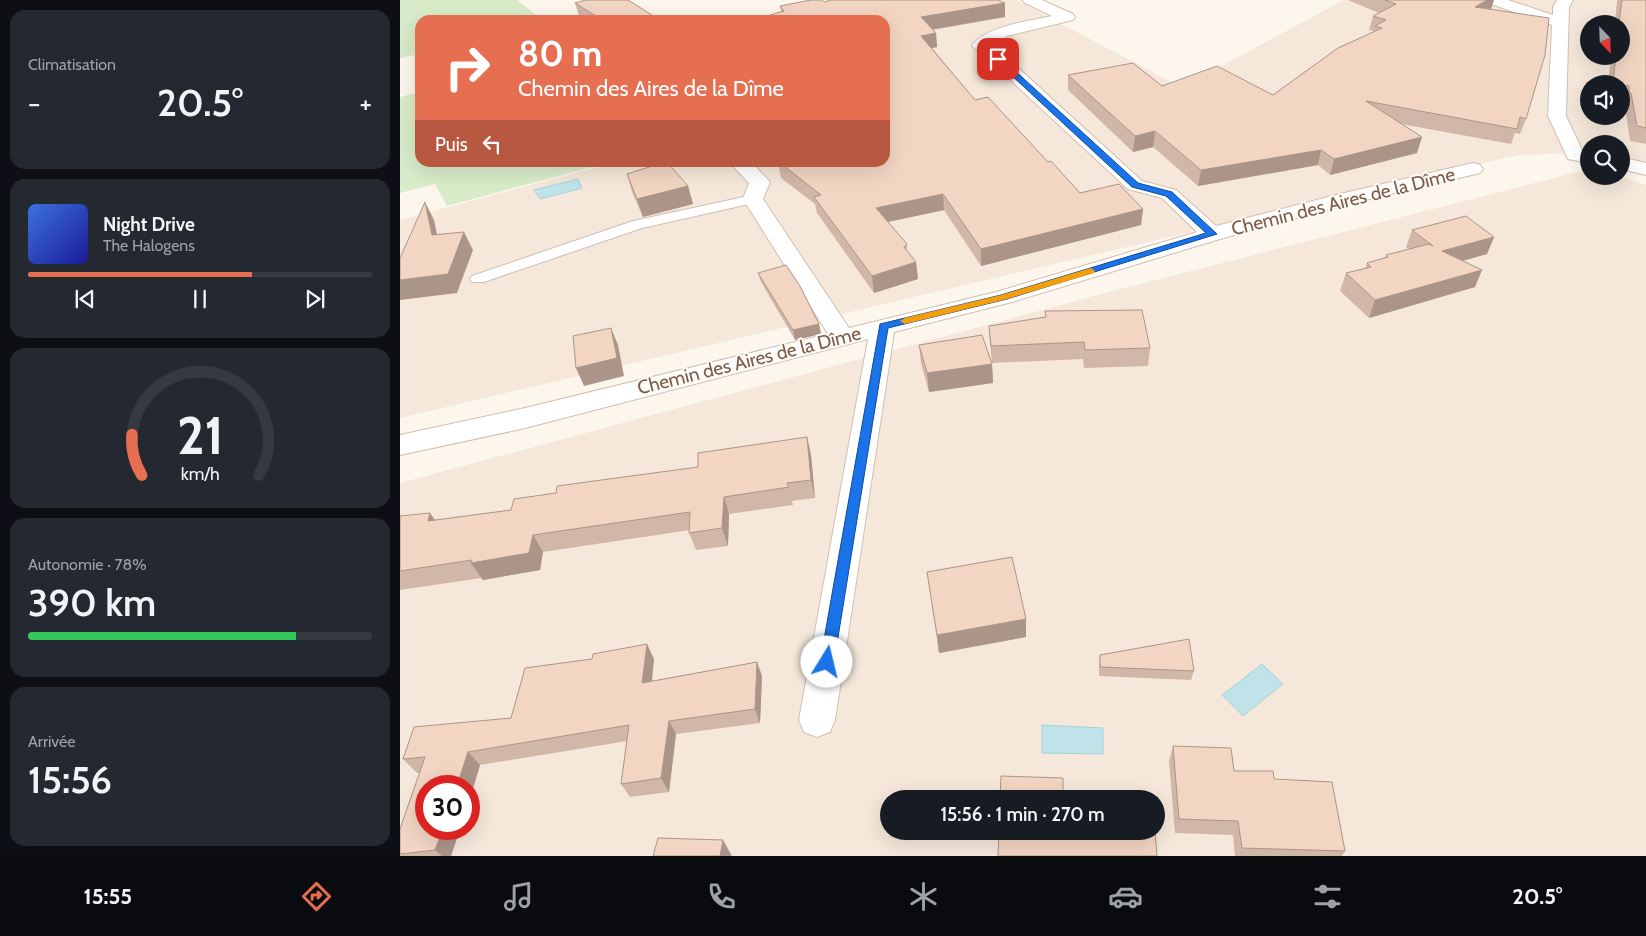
<!DOCTYPE html>
<html lang="fr">
<meta charset="utf-8">
<style>
:root{--surface:#171b24;--page:#242831;--text:#f1f3f6;--muted:#9ea1a6;--line:#363941;--accent:#e76f51}
body{margin:0;font-family:Cabin,sans-serif;background:var(--page);color:var(--text);height:100vh;display:flex;flex-direction:column;font-size:19px;white-space:nowrap}
*{box-sizing:border-box;margin:0}
p{font-size:16px;color:var(--muted)}
.icon{flex:none;width:28px;height:28px;fill:none;stroke:currentColor;stroke-width:2;stroke-linecap:round;stroke-linejoin:round}
.map{position:relative;flex:1;overflow:hidden}
.side{display:flex;flex-direction:column;gap:10px;padding:10px;background:#0d0f14;width:400px}
.side>*{flex:none}
.hud{position:absolute;left:15px;top:15px;width:475px;height:152px;border-radius:15px;box-shadow:0 5px 20px #0002;background:#e76f51;color:#fff;overflow:hidden}
.needle{width:32px;rotate:157deg}
.controls{position:absolute;left:1180px;top:15px;display:grid;gap:10px}
.controls a{display:grid;place-items:center;width:50px;height:50px;border-radius:50%;background:var(--surface);box-shadow:0 5px 20px #0002;font-size:25px}
.speed{position:absolute;left:15px;top:775px;display:flex;gap:10px;font-size:25px;font-weight:700;text-align:center}
.speed>*{display:grid;place-content:center;width:65px;height:65px;border-radius:50%;background:var(--surface);box-shadow:0 5px 20px #0002;line-height:1}
.speed .limit{border:8px solid #d22;background:#fff;color:#111}
.pin{position:absolute;display:grid;place-items:center;width:42px;height:42px;color:#fff;margin:-21px;border-radius:10px;box-shadow:0 2px 8px #0006}
.me{position:absolute;width:55px;margin:-28px;rotate:9deg;stroke-linejoin:round;filter:drop-shadow(0 0 4px #0008)}
.turn{display:flex;align-items:center;gap:18px;height:105px;padding:0 20px;font-size:22px}
.turn .icon{width:65px;height:65px;stroke-width:2.5}
.turn b{display:block;font-size:35px;line-height:42px}
.then{display:flex;align-items:center;height:48px;padding:0 20px;background:#0003;gap:10px;font-size:19px}
.big{font-size:38px;font-weight:600;line-height:1.1}
.side .tile{flex:1;display:flex;flex-direction:column;justify-content:center;gap:8px;min-width:0;padding:0 18px;border-radius:15px;background:var(--page)}
.side .dial{align-items:center;gap:0}
.dial svg{height:130px;overflow:visible;fill:none;stroke:var(--line);stroke-width:7;stroke-linecap:round;text-anchor:middle}
.dial text{fill:var(--text);stroke:none}
.song{display:flex;align-items:center;gap:15px}
.cover{width:60px;height:60px;border-radius:8px;background:linear-gradient(135deg,hsl(220 70% 55%),hsl(240 70% 35%))}
.played{height:5px;border-radius:2px;background:linear-gradient(90deg,var(--accent) 65%,var(--line) 65%)}
.keys{display:flex;justify-content:space-around;direction:ltr}
.heat{display:flex;justify-content:space-between;align-items:center;font-size:28px;direction:ltr}
.charge{height:8px;border-radius:4px;background:linear-gradient(90deg,#34c759 78%,var(--line) 0)}
.trip{position:absolute;left:480px;top:790px;width:285px;height:50px;border-radius:25px;background:var(--surface);box-shadow:0 5px 20px #0002;font-weight:600;line-height:50px;text-align:center}
.dock{display:flex;height:80px;justify-content:space-around;align-items:center;background:#090b0e;color:var(--muted)}
.dock .icon{width:35px;height:35px}
.dock .current{color:var(--accent)}
.dock b{font-size:22px;color:var(--text)}
main{display:flex;flex:1;min-height:0}
.map>svg:first-child{display:block}
</style>
<main>
<section class="side">
<div class="tile"><p>Climatisation</p>
<div class="heat"><a>−</a><b class="big">20.5°</b><a>+</a></div>
</div>
<div class="tile">
<div class="song"><i class="cover"></i><div><b>Night Drive</b><p>The Halogens</p></div></div>
<div class="played"></div>
<div class="keys"><svg class="icon" aria-label="previous" viewBox="0 0 24 24"><path d="M18 5L8 12l10 7zM5 5v14"/></svg><svg class="icon" aria-label="pause" viewBox="0 0 24 24"><path d="M8 5v14M16 5v14"/></svg><svg class="icon" aria-label="next" viewBox="0 0 24 24"><path d="M6 5l10 7-10 7zM19 5v14"/></svg></div>
</div>
<div class="tile dial"><svg viewBox="0 0 100 80">
<path d="M14 69A42 42 0 1 1 86 69"/>
<path d="M14 69A42 42 0 0 1 8 44" stroke="#e76f51"/>
<text x="50" y="56" font-size="32" font-weight="700">21</text>
<text x="50" y="72" font-size="11">km/h</text>
</svg></div>
<div class="tile"><p>Autonomie · 78%</p><b class="big">390 km</b><div class="charge"></div></div>
<div class="tile"><p>Arrivée</p><b class="big">15:56</b></div>
</section>
<div class="map">
<svg width="1246" height="856" viewBox="0 0 1246 856">
<rect width="100%" height="100%" fill="#fdf6ec"/>
<path fill="#f5e8da" fill-rule="evenodd" d="M515,0h101l178,94 -6,-10 156,-84h302v164l-25,-7v-13h-32v9l-71,2 -1118,263v-198l213,-57 272,-1v-142zM1189,24h32v32h-32zM1189,84h32v32h-32z
M1189,169v7h30l27,9v671h-1246v-373l701,-189zM26,786h43v43h-43zM489,799h267v32h-267z"/>
<path fill="#d8ecc9" d="M0,0h117l26,20h-123v34l-20,4z
M20,92v70l187,1 -160,43 -12,-22 -35,9v-96z"/>
<path fill="#bfe3e8" stroke="#a5d3da" d="M178,179l4,9 -42,11 -6,-9z
M862,664l21,20 -40,32 -21,-21z
M642,725l61,3v26l-61,-1z"/>
<g fill="none" stroke-linecap="round" stroke-linejoin="round">
<g stroke="#d1beb0" stroke-width="2">
<path id="service" d="M353,195l5,1 2,3 -2,3 -116,26 -158,54h-12l-2,-3 2,-3 161,-55z"/>
</g>
<g stroke="#d1beb0" stroke-width="2">
<path id="minor" d="M622,0h20l31,14 2,3 -2,3 -66,16 -16,10 13,9 138,126 34,9 40,36 124,-32 133,-31 7,2 3,4 -3,4 -136,32 -124,34 -208,63 -118,30 -59,388 -5,12 -13,5 -13,-5 -5,-12 69,-381 -347,90 -121,26v-20l121,-26 307,-75 -85,-135 6,-16 -20,-21h22l19,20 -7,17 86,129 147,-36 201,-60 -35,-34 -34,-9 -136,-126 -20,-17c13,-20 58,-25 80,-30l-27,-13z
M1085,0h23l45,15v-8l4,-7h16l-4,7 -3,109 16,34 7,1v12l-21,-4 -20,-43 4,-91 -64,-22z
M1221,157l25,6v12l-25,-6z"/>
</g>
<use href="#service" fill="#fff" fill-rule="evenodd"/>
<use href="#minor" fill="#fff" fill-rule="evenodd"/>
</g>
<path fill="#d1b7a8" d="M948,0h146l-3,9 35,110 -6,15 -5,-1 -4,11 -110,-20 16,29 -87,22 -12,-10 -120,21 -45,-39 -20,5 -65,-62v-15l94,11 111,9 100,-63 1,-1 -5,-1 4,-14 6,-3z
M1217,0h29v144l-16,-3 -5,-34h-3l-1,-23h-13l3,-28h10v-32h-6z
M424,2l181,1v14l-72,13 3,3 1,14 -5,1 43,52 73,62 32,31 63,16 -2,16 -160,41 -37,-56 -56,12 19,22v8l9,10 2,17 -44,14 -57,-80 -2,-9 -34,-26 -3,-16h107v-142l-104,-8 -1,-6z
M175,3l85,17h-75l-6,-4z
M227,174l61,12 5,18 -50,13 -11,-25z
M1012,230l82,7 -7,17 -24,7 12,26 -106,31 -29,-27 6,-18 19,-4 2,-6 18,-5 1,-3 23,-6 -3,-2z
M358,273l61,51 2,10 -26,6 -34,-58z
M645,311l105,37 -2,18 -64,2 -1,-9 -91,4 -2,-20 -1,-17 56,-9z
M519,345l73,19 1,19 -64,9 -8,-29z
M407,437l4,18 4,43 -23,3 1,4 -64,9 -1,32 -32,4 -7,-17 1,-3 -147,22 -3,18 -57,10 -2,-2 -81,12v-74l35,4 76,-10 45,-17 142,-26z
M527,572l99,47v18l-87,16z
M700,655l94,16 -3,9 -92,-4v-12z
M254,659l-2,22 105,-19 5,14 -2,47 -84,11 -7,58 -39,5 -9,-13 6,-43 -147,24 -11,37v-16l-43,43h34l-9,27h-51v-27l20,-56h-3l-14,-14 108,-41z
M773,746l61,25 40,8 71,72 -3,5h-107l-2,-21 -58,-2 -6,-72z"/>
<path fill="#aa9588" d="M1087,0h7l-3,9 -16,-2z
M605,3v14l-83,14 -1,-14z
M536,33l1,14 -15,3 -1,-14z
M755,131l-2,16 -20,5 2,-16z
M1022,137l-5,16 -87,22 4,-16z
M921,150l-3,15 -120,21 3,-16z
M288,186l5,18 -50,13 -6,-18z
M543,194l1,16 -66,14 -2,-16z
M25,202l9,18 7,33 -9,-18z
M743,209l-2,16 -160,41v-17z
M64,232l9,18 -16,43 -57,7v-20z
M1094,237l-7,17 -51,14 6,-17z
M516,262l2,17 -44,14 -2,-17z
M1082,270l-7,17 -106,31 6,-18z
M419,324l2,10 -26,6 -2,-10z
M211,328l7,17 6,31 -40,10 -8,-18z
M592,364l1,19 -64,9 -2,-19z
M407,437l4,18 4,43 -4,-18z
M324,497l5,17 -1,32 -6,-18z
M30,513l12,17 -14,-9z
M133,535l10,17 -3,18 -57,10 -12,-17z
M626,619v18l-87,16 -2,-18z
M247,644l7,15 -4,39 -8,-15z
M357,662l5,14 -2,47 -5,-14z
M269,721l7,13 -7,58 -8,-14z
M68,752l12,13 -11,37v-16h-12z
M43,829h17l-9,27h-9l-7,-6z
M323,840l9,16h-12z"/>
<path fill="#f3d5c3" stroke="#aa9588" d="M186,0h42l32,20h-67l6,-2 -24,-15z
M411,0h11l2,2 7,-2h167l7,3 -84,14 15,16 -15,3 54,64 13,-3 60,65 3,-1 29,32 39,-9 24,25 -162,40 -38,-55 -67,14 31,36 -3,3 12,15 -44,14 -58,-79 7,-2 -42,-33h106v-142h-132l31,-9 -4,-5z
M985,0h102l-12,7 74,11 -4,37 -19,64 -6,-2 -3,12 -151,-28 56,36 -88,22 -13,-9 -120,20 -46,-39 -20,5 -67,-61 65,-12 29,23 55,-20 56,29 65,-47 44,-20 -7,-2 11,-6 -13,-4 23,-12z
M1222,0h24v128l-9,-2 -6,-33 -2,-1v-6l-8,-2 -8,-1 3,-27h5v-32h-2z
M265,162h2l21,24 -51,13 -10,-25z
M25,202l7,33 32,-3 -16,42 -48,6v-22z
M1066,216l28,21 -52,14 40,19 -107,30 -29,-27 25,-6 -4,-4 21,-6 -2,-2 43,-11 4,2 -21,-16z
M386,265l14,21 19,38 -26,6 -35,-57z
M742,310l8,38 -65,2 -1,-8 -93,4 -2,-20 57,-9 -1,-6z
M211,328l6,30 -41,10 -3,-32z
M582,335l10,29 -65,9 -8,-28z
M407,437l4,43 -24,3 2,4 -65,10 -2,31 -33,5 1,-21 -157,23 -4,18 -58,10 1,-3 -72,11v-55l30,-3 -2,8 83,-11 3,-11 42,-6 1,-7 141,-19v-14z
M612,557l14,62 -89,16 -10,-63z
M789,639l5,32 -94,-4v-12z
M247,644l-5,39 115,-21 -2,47 -86,12 -8,57 -40,6 8,-59 -161,27 -11,34h-31v43h17l-8,21 -35,4v-25l25,-72 -22,2 11,-32 97,-9 14,-50 67,-9 1,-5z
M773,746l58,2 3,23h39l1,8 58,3 13,69 -103,-3 -4,-27 -59,-2z
M601,776l62,2v21h-63z
M599,831h156l2,25h-159z
M258,838l65,2 -3,16h-67z"/>
<path fill="#1a73e8" stroke="#114b97" d="M596,58h5l137,125 34,9 45,42 -210,65 -119,29 -54,334 -2,4 -5,2 -5,-2 -2,-4 60,-338 121,-29 205,-62 -40,-37 -34,-9 -136,-126z"/>
<path fill="#f59e0b" d="M691,268l4,3 -1,2 -87,26 -102,25 -5,-3 5,-3 96,-23z"/>
<g text-anchor="middle" stroke-width="4" stroke-linejoin="round" paint-order="stroke">
<g font-size="19" fill="#7a5c4d" stroke="#fffaf3">
<text transform="translate(943 201) rotate(-14)" y="7">Chemin des Aires de la Dîme</text>
<text transform="translate(349 360) rotate(-14)" y="7">Chemin des Aires de la Dîme</text>
</g>
</g>
</svg>
<div class="controls">
<a><svg class="needle" viewBox="-14 -14 28 28"><path d="M0-13l5 13h-10z" fill="#e53935"/><path d="M0 13l5-13h-10z" fill="#9ea1a6"/></svg></a>
<a><svg class="icon" aria-label="sound" viewBox="0 0 24 24"><path d="M4 9h4l5-4v14l-5-4H4zM17 9q2 3 0 6"/></svg></a>
<a><svg class="icon" aria-label="search" viewBox="0 0 24 24"><circle cx="10" cy="10" r="6"/><path d="M15 15l6 6"/></svg></a>
</div>
<div class="speed"><div class="limit">30</div></div>
<div class="pin" style="left:598px;top:59px;background:#d93025"><svg class="icon" aria-label="arrive" viewBox="0 0 24 24"><path d="M6 21V4h12l-3 4 3 4H6"/></svg></div>
<svg class="me" style="left:427px;top:662px" viewBox="-20 -20 40 40"><circle r="19" fill="#fff"/><path d="M0-13L10 11 0 6-10 11z" fill="#1a73e8"/></svg>
<div class="trip">15:56 · 1 min · 270 m</div>
<div class="hud">
<div class="turn"><svg class="icon" aria-label="right" viewBox="0 0 24 24"><path d="M7 20v-9h11M14 6l5 5-5 5"/></svg><div><b>80 m</b>Chemin des Aires de la Dîme</div></div>
<div class="then">Puis<svg class="icon" aria-label="left" viewBox="0 0 24 24"><path d="M17 20v-9H6M10 6l-5 5 5 5"/></svg></div>
</div>
</div>
</main>
<nav class="dock">
<b>15:55</b>
<svg class="icon current" aria-label="directions" viewBox="0 0 24 24"><path d="M12 3l9 9-9 9-9-9zM9 14v-3h6M13 9l2 2-2 2"/></svg>
<svg class="icon" aria-label="music" viewBox="0 0 24 24"><path d="M9 18V5l10-2v13"/><circle cx="6" cy="18" r="3"/><circle cx="16" cy="16" r="3"/></svg>
<svg class="icon" aria-label="phone" viewBox="0 0 24 24"><path d="M5 4h4l2 5-3 2q2 4 5 5l2-3 5 2v4C11 20 4 13 5 4z"/></svg>
<svg class="icon" aria-label="climate" viewBox="0 0 24 24"><path d="M12 3v18M4 7l16 10M4 17L20 7"/></svg>
<svg class="icon" aria-label="car" viewBox="0 0 24 24"><path d="M5 17H2v-5l4-1 3-4h7l3 4 3 1v5h-3M9 17h6M6 11h13"/><circle cx="7" cy="17" r="2"/><circle cx="17" cy="17" r="2"/></svg>
<svg class="icon" aria-label="filters" viewBox="0 0 24 24"><path d="M4 7h16M4 17h16"/><circle cx="9" cy="7" r="2"/><circle cx="15" cy="17" r="2"/></svg>
<b>20.5°</b>
</nav>
